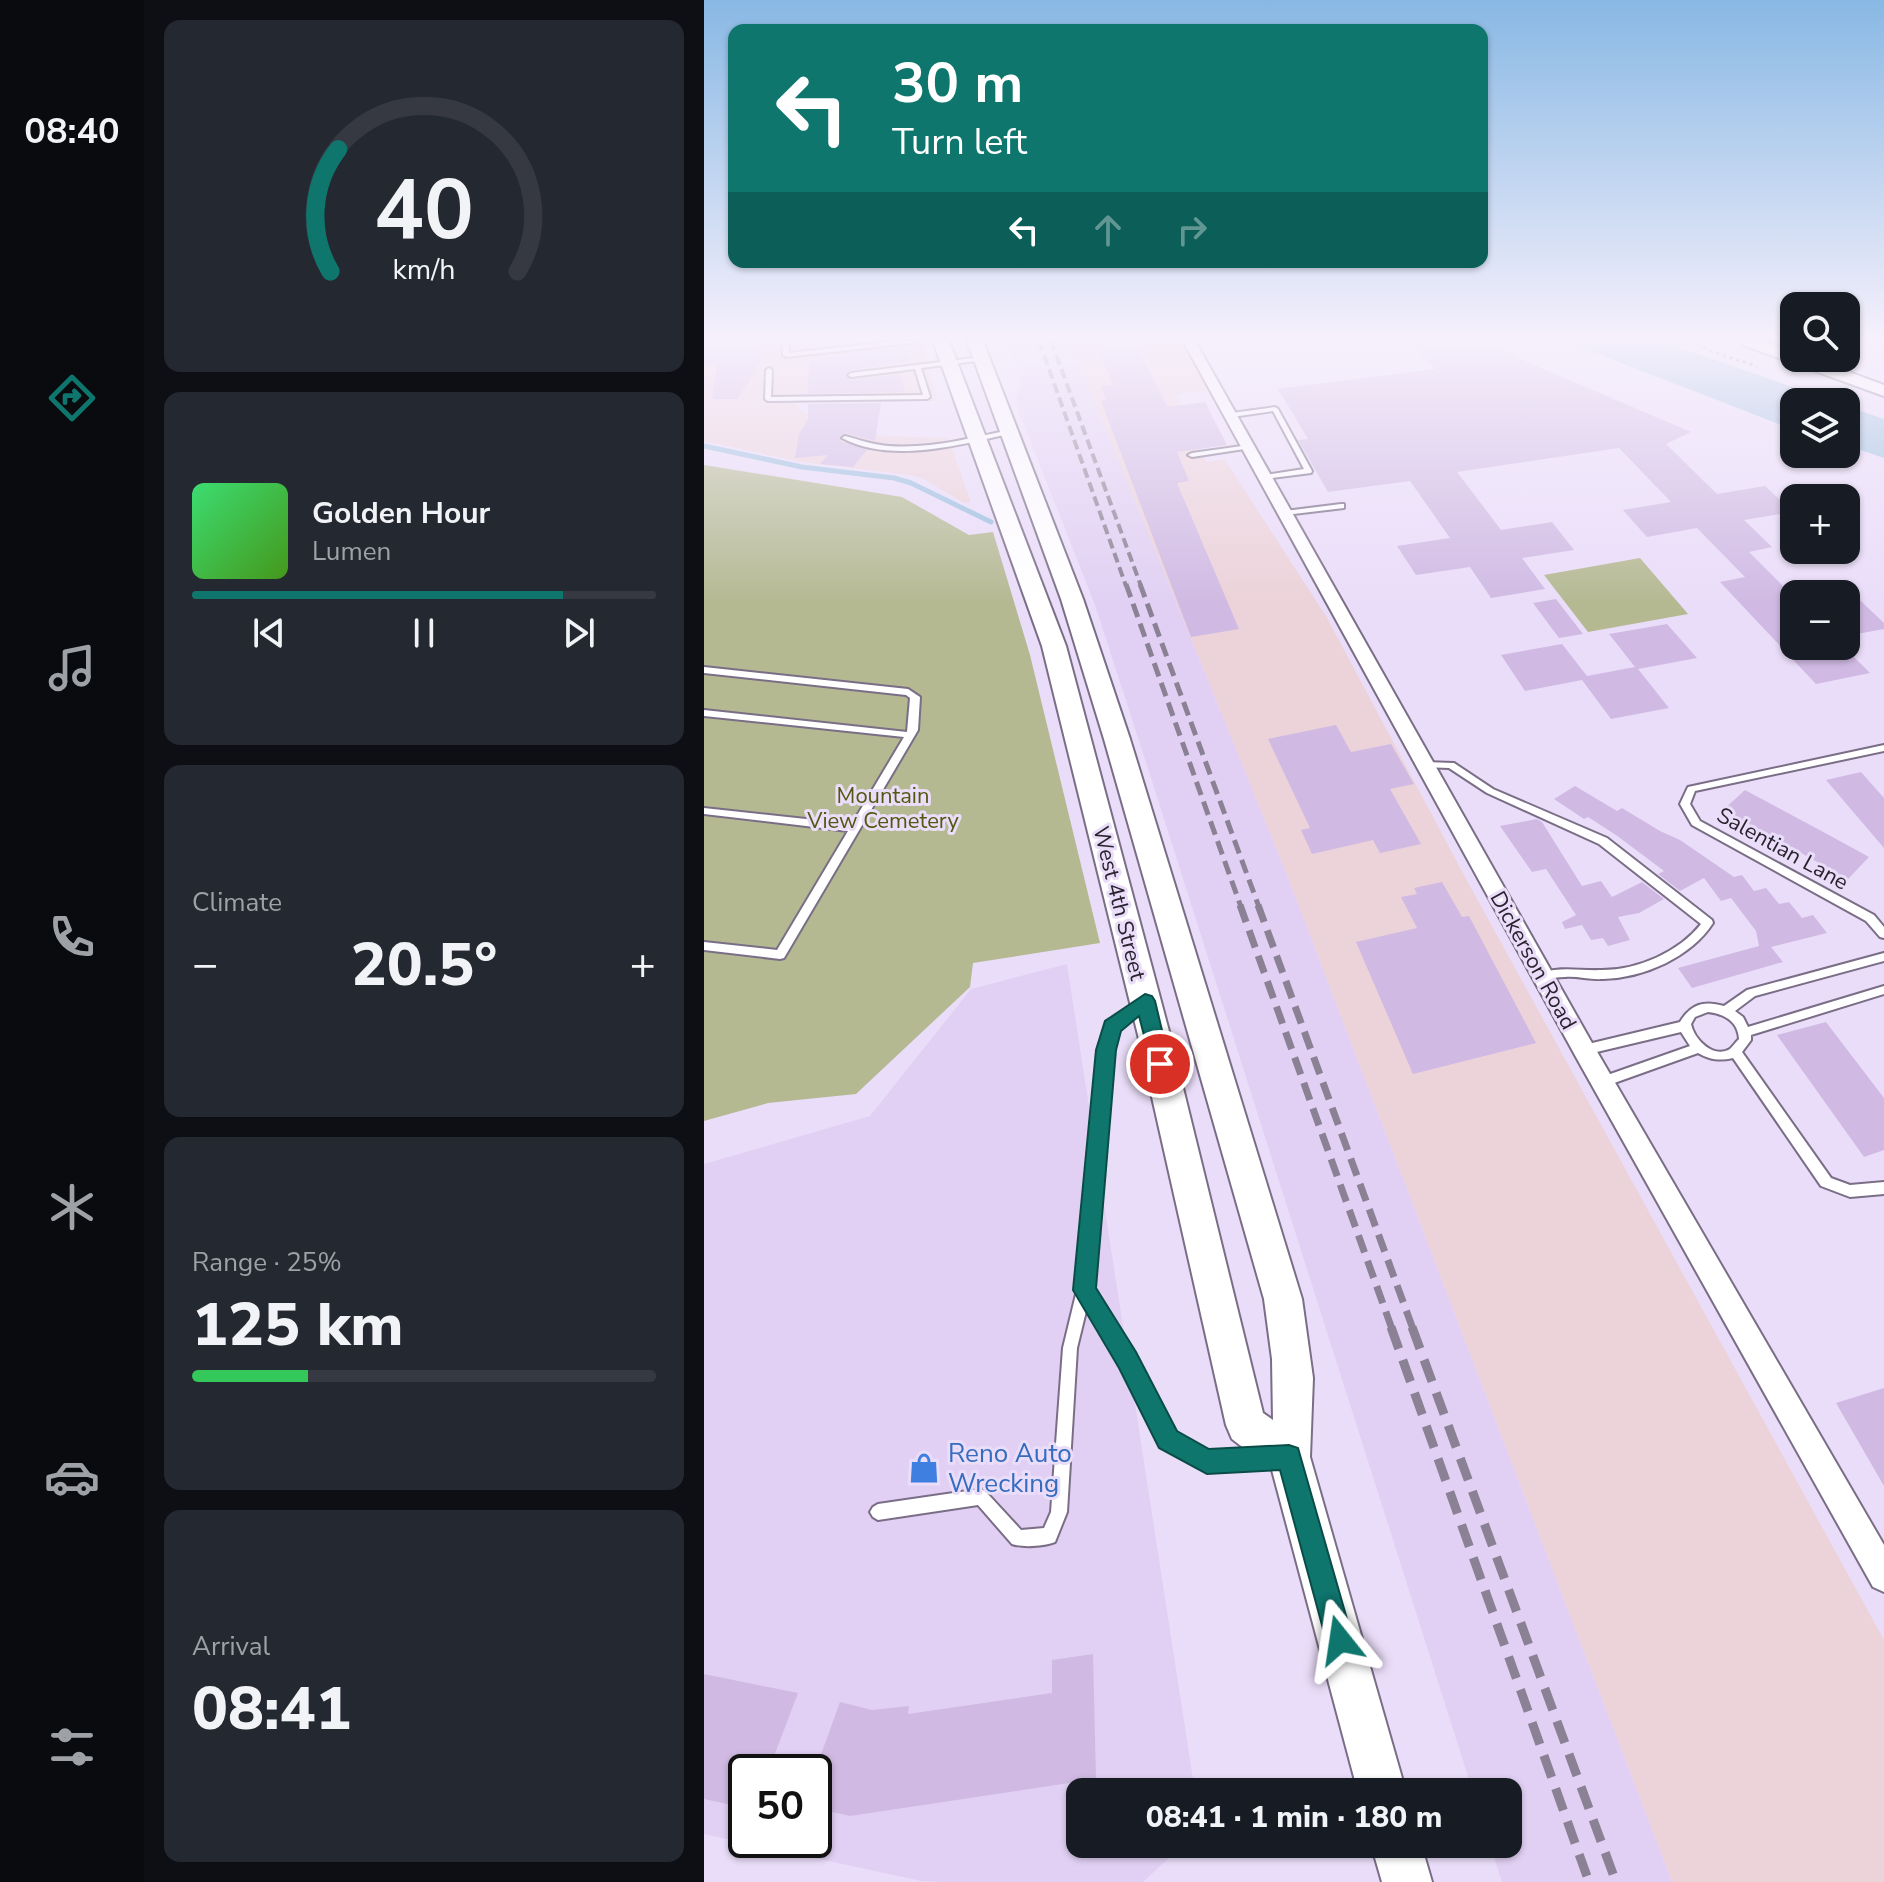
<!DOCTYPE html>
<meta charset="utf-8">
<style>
:root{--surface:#171b24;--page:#242831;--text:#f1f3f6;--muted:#9ea1a6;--line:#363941;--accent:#0f766e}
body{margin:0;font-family:"Nunito Sans",sans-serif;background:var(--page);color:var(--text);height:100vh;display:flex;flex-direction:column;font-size:30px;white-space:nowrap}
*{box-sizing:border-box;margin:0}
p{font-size:26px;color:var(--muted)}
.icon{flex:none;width:44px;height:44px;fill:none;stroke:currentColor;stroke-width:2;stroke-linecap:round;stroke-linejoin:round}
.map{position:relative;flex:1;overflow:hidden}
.drawer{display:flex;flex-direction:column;gap:20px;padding:20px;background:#0d0f14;width:560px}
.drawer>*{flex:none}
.banner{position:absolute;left:24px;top:24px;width:760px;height:244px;border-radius:16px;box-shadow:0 2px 6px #0004;background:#0f766e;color:#fff;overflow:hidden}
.tools{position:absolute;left:1076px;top:292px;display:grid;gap:16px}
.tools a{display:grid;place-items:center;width:80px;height:80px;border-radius:16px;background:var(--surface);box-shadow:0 2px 6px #0004;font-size:40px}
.speed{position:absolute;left:24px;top:1754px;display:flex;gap:16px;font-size:40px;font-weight:700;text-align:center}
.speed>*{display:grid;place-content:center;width:104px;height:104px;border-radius:50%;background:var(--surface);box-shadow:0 2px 6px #0004;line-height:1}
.speed .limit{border:4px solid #111;border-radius:12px;background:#fff;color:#111}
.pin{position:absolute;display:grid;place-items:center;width:68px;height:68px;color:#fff;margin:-34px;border:4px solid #fff;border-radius:50%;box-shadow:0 2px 8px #0007}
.me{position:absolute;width:88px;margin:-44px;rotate:345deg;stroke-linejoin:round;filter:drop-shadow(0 0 6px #0008)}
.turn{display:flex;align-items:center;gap:28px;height:168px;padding:0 32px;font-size:36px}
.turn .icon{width:104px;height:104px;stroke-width:2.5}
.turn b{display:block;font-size:56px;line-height:68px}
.lanes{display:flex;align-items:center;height:76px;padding:0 32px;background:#0003;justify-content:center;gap:40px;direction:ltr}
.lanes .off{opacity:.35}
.big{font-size:60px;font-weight:800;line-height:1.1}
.drawer .widget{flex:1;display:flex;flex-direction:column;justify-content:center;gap:12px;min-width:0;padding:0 28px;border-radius:16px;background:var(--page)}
.drawer .dial{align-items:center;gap:0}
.dial svg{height:208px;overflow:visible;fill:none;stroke:var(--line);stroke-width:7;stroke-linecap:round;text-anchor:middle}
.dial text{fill:var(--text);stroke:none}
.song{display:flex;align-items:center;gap:24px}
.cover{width:96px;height:96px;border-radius:12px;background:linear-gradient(135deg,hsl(140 70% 55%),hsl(100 70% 35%))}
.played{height:8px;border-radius:4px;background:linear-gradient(90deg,var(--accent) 80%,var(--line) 80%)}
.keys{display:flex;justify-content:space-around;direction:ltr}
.heat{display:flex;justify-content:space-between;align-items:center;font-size:44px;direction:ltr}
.charge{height:12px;border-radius:6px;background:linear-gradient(90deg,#34c759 25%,var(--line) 0)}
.trip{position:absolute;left:362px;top:1778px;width:456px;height:80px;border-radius:16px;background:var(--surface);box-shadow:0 2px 6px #0004;font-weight:800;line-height:80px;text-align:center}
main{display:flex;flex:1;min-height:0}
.dock{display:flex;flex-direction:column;width:144px;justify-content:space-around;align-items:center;background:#090b0e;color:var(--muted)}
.dock .icon{width:56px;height:56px}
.dock .current{color:var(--accent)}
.dock b{font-size:36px;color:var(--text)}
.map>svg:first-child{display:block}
</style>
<main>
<nav class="dock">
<b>08:40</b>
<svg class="icon current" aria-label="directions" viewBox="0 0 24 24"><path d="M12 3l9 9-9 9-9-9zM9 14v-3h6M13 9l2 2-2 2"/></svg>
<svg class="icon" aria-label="music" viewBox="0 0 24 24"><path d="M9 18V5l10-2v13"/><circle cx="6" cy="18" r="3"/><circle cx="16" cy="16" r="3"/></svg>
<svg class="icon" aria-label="phone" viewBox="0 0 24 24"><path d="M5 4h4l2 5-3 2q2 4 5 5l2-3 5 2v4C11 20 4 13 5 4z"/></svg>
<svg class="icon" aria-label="climate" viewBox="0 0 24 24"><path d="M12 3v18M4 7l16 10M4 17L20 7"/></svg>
<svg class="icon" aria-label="car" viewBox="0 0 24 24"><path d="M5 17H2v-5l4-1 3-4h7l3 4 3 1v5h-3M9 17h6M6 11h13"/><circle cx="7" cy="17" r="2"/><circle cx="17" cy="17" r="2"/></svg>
<svg class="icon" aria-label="filters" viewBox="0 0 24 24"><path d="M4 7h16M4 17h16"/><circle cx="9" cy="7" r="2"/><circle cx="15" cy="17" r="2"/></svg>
</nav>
<section class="drawer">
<div class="widget dial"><svg viewBox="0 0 100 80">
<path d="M14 69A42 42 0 1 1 86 69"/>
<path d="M14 69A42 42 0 0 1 17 22" stroke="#0f766e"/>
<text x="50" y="56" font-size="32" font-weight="700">40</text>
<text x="50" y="72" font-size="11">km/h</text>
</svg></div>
<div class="widget">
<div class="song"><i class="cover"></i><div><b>Golden Hour</b><p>Lumen</p></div></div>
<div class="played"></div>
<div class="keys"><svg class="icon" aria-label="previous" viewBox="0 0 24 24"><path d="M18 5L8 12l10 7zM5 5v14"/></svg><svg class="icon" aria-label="pause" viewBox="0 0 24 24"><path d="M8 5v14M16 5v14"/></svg><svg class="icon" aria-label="next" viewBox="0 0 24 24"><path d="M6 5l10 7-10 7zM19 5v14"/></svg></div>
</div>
<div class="widget"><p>Climate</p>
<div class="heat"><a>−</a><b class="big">20.5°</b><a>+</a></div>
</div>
<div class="widget"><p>Range · 25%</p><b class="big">125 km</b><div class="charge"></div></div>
<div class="widget"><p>Arrival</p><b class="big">08:41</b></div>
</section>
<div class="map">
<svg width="1180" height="1882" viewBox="0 0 1180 1882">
<rect width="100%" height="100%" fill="#eaddf9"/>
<path fill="#ecd2d9" d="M0,341h218l15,60h-143l7,10 17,9 29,9 41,7 60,2 23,64 -7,1 -42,-25 -12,-3 -108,-13 -98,-21z
M366,341h109l31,48 -34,6 30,67 19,-2 101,156 139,261 419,763v242h-212l-387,-1012z"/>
<path fill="#e1d0f3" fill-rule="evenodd" d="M303,341h63l215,529 387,1012h-170l-12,-38h18v-52h-35l-321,-1011 -57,-176 -76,-193 -3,-12 5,-15z
M363,964l128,828h-115v52h104l-41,38h-199l-23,-1 -217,-47v-670l166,-48 101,-127zM42,1772h68v68h-68z"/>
<path fill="#b4b992" d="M0,465l198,32 67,38 24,-3 37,123 70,288 -127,20 -3,24 -114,107 -88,9 -64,18z
M936,558l48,56 -100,18 -44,-57z"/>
<path fill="#99bede" d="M861,341h95l176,61h-42v28z
M1142,406l38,13v39l-38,-13z"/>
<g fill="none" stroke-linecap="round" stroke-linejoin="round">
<path stroke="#99bede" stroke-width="5" d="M0,446l98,21 92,11 17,5 80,39"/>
</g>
<path fill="#d0bae3" d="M0,341h57l-1,23 -23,35h-25l5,-35 -13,1z
M389,341h40l35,66 37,-5 22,43 -50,7 12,29 -12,2 62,146 -48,8 -90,-236 5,-1 -5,-14 13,-1z
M706,341h68l213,91 -25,12 51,50 48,-8 28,26 -49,8 28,27 -23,5 45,45v49h49l27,27 -54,11 -96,-102 25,-5 -48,-49 -50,9 -24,-27 48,-8 -52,-54 -162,24 44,58 51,-8 22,28 -52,8 23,31 -54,9 -21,-31 -54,8 -19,-29 53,-8 -40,-57 -82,11 -30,-52 10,-1 -30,-50 157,-20z
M204,346l2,15 -59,9 -6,4 6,6 49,-6 5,18 -97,2 1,-34z
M177,403l-6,38 -29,-8 -7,4 2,4 26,9 -14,17 -33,-3 8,-9 -33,3 4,-24 9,-15v-15z
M1142,587l38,36v6l-38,7z
M852,599l27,35 -24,4 -26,-35z
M963,624l30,34 -59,11 31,39 -58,11 -29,-39 -57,11 -24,-36 61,-11 25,32 48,-9 -26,-33z
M632,725l15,27 40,-8 23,40 -24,5 31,55 -41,9 -7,-13 -61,14 -11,-24 9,-2 -42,-89z
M1157,772l23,26v50l-58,-68z
M871,786l42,25 5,-3 38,23 20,9 54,37 8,-2 12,16 12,-3 13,16 10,-2 13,16 11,-3 14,18 -56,14 12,15 -91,26 -14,-20 81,-22 -3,-15 -25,-33 -10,3 -17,-23 -24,13 -22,-17 6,-3 -48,-36 -28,-18 -4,2 -30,-20z
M1041,790l82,44 42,23 -21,22 -125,-69z
M833,819l5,3 40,64 19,-5 11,16 30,-15 22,17 -25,14 -21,4 12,23 -22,6 -5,-8 -12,2 -9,-15 -17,4 -3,-7 14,-7 -30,-46 -14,3 -32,-46z
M738,882l20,35 7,-1 67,127 -123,31 -57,-132 61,-14 -16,-31 16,-3 -3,-6z
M1122,1022l58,76v52l-20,7 -87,-122z
M1180,1388v98l-48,-83z
M389,1654l3,125 -246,37 -36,-8v-34l26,-72 32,8 37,-4 -1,8 144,-21v-33z
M0,1674l94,19 -30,79h-22v36l-42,-9z"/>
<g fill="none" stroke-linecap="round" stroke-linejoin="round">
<g stroke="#7a6e86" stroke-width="4">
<path id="lane" d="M78,341h6l1,12 109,-12h17l-3,2 -126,14 -3,-2z
M278,357l3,2 -1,1 -63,8 9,29 -3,2 -159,2 -3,-2 1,-29 3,-2 3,2 -1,27 152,-2 -8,-26 -64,8 -3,-2 3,-2z
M571,407l3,2 34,62 -1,2 -48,6 -1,-2 4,-2 38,-6 -31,-58 -41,6 -3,-2 3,-2z
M306,430l2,1v2c-51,12 -122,31 -170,5l3,-2c15,4 29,9 44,10 41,3 81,-8 121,-16z
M545,445l4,2 -2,1 -59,9 -4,-2 4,-2z
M637,504h3v4l-59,7 -4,-2 4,-2z
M0,667l204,22 12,8 -2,33 -134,228 -4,1 -76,-9v-8l73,8 71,-119 -144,-17v-6l148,16 52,-87 -200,-21v-6l203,22 3,-34 -4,-3 -202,-22z
M1180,745v6l-189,40 -5,13 10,17 174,94 10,12v11l-4,-1 -14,-16 -174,-96 -12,-21 8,-17z
M721,762l29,1 39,26 114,49 105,82 1,3c-22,34 -69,55 -110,56 -13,1 -25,-3 -38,-2 -9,0 -17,3 -25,2l-2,-3 2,-3c23,-7 39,-2 62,-3 36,0 77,-18 99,-46l-102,-80 -112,-51 -38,-25 -27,-1 -2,-2z
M1180,953v8l-129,35 -20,15 8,6 5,10 136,-41v8l-133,41v5l-9,12 89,126 19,7 34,-3v12l-34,3 -29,-11 -88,-128c-13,3 -23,2 -35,-5l-95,34 -4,-1 -2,-4 2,-4 91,-32 -9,-14 -97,23 -4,-2 -2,-3 2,-3 4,-2 96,-23c11,-18 24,-22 44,-16l23,-16zM1004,1012c16,2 30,9 31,27 -1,1 -8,9 -9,10 -17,10 -36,-10 -39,-25l4,-7z
M438,999l4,2 2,3 -2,3 -29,22 -5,21 -21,239 42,66 40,80 35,19 63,-4 5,3 3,5 -3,5 -5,3 -64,4 -44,-25 -40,-80 -36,-58 -10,41 -10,164 -12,30c-11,4 -31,6 -43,2l-34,-39 -100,15 -5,-3 -3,-5 3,-5 5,-3 103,-15 5,3 35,38 23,-2 7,-16 12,-164 14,-58 23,-240 8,-26z"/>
</g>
<g stroke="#7a6e86" stroke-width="4">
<path id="street" d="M479,341h12l397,702 292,502v47l-11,-5 -297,-530z"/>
</g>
<g stroke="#7a6e86" stroke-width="4">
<path id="secondary" d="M229,341h16l117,305 104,389 93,378 10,7 -1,-61 -8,-60 -160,-560 -43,-140 -94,-258h16l100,258 47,140 172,560 11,79 -3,79 96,335h-48l-86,-322 -40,-31 -6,-14 -88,-390 -96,-389z
M1037,341h23l30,11v6h17l73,27v11l-141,-51z
M667,1844h50l11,38h-50z"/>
</g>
<path stroke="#7f7789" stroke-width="3" stroke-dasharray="3 4" stroke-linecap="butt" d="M987,341l22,11 44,14"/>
<use href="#lane" fill="#fff" fill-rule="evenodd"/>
<use href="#street" fill="#fff" fill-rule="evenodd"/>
<use href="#secondary" fill="#fff" fill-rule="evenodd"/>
<path stroke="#8a8194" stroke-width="4" stroke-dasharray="10 5" stroke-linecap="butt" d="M335,341l87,245
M347,341l90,245"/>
<path stroke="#8a8194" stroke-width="5" stroke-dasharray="14 7" stroke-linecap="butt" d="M422,584l115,323
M436,584l119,323"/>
<path stroke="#8a8194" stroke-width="7" stroke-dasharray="18 9" stroke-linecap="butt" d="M536,905l152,424
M554,905l155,424"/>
<path stroke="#8a8194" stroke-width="9" stroke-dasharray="23 12" stroke-linecap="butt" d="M687,1327l198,555
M708,1327l204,555"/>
</g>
<linearGradient id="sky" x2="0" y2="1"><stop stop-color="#88b8e4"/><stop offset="0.56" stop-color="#f6f0fc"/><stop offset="1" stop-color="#f6f0fc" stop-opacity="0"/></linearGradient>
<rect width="1180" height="604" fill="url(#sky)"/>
<path fill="#0f766e" stroke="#0a4d48" stroke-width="2" d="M441,994l7,2 3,5 15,63 -3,6h-14l-14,-54 -18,15 -5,19 -20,238 40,64 41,79 32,18 80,-4 9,3 55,192 -4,9 -9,5 -10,-5 -4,-9 -46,-170 -73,4 -48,-26 -40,-80 -46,-78 23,-240 9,-29z"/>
<defs>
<g id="shop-bare" transform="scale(2.4)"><path d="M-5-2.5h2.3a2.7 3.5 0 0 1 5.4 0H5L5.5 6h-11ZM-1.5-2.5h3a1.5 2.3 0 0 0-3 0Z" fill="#3f7fe0" stroke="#eaddf9" stroke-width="2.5" paint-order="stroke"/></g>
</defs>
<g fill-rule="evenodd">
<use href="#shop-bare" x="220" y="1468"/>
</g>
<g text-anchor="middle" stroke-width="6" stroke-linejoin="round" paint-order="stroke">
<g font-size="22" fill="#535810" stroke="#eaddf9">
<text x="179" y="803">Mountain<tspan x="179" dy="25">View Cemetery</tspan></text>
</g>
<g font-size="22" fill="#28232d" stroke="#eaddf9">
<text transform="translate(1079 848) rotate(29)" y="8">Salentian Lane</text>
<text transform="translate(416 903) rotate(76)" y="8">West 4th Street</text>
<text transform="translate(830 960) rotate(61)" y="8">Dickerson Road</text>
</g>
<g font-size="26" fill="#366cbe" stroke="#eaddf9" text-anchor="start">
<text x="244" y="1462">Reno Auto<tspan x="244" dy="30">Wrecking</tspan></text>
</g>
</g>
</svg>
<div class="tools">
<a><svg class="icon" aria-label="search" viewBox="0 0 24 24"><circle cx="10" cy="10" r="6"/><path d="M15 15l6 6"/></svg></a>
<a><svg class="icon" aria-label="layers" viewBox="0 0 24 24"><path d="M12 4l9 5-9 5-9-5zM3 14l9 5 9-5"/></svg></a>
<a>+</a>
<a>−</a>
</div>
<div class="speed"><div class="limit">50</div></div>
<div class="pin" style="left:456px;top:1064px;background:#d93025"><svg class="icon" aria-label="arrive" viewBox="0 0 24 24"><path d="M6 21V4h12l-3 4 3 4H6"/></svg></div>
<svg class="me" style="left:636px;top:1640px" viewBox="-20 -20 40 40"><path d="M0-17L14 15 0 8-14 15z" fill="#0f766e" stroke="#fff" stroke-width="4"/></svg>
<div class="trip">08:41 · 1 min · 180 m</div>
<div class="banner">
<div class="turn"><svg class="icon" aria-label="left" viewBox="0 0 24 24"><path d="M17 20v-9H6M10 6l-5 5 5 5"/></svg><div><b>30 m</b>Turn left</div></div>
<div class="lanes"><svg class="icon" aria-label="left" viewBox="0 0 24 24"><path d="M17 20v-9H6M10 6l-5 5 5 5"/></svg><svg class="icon off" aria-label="ahead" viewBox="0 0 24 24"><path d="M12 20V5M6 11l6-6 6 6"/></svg><svg class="icon off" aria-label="right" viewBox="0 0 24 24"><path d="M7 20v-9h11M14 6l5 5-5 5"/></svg></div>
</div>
</div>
</main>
